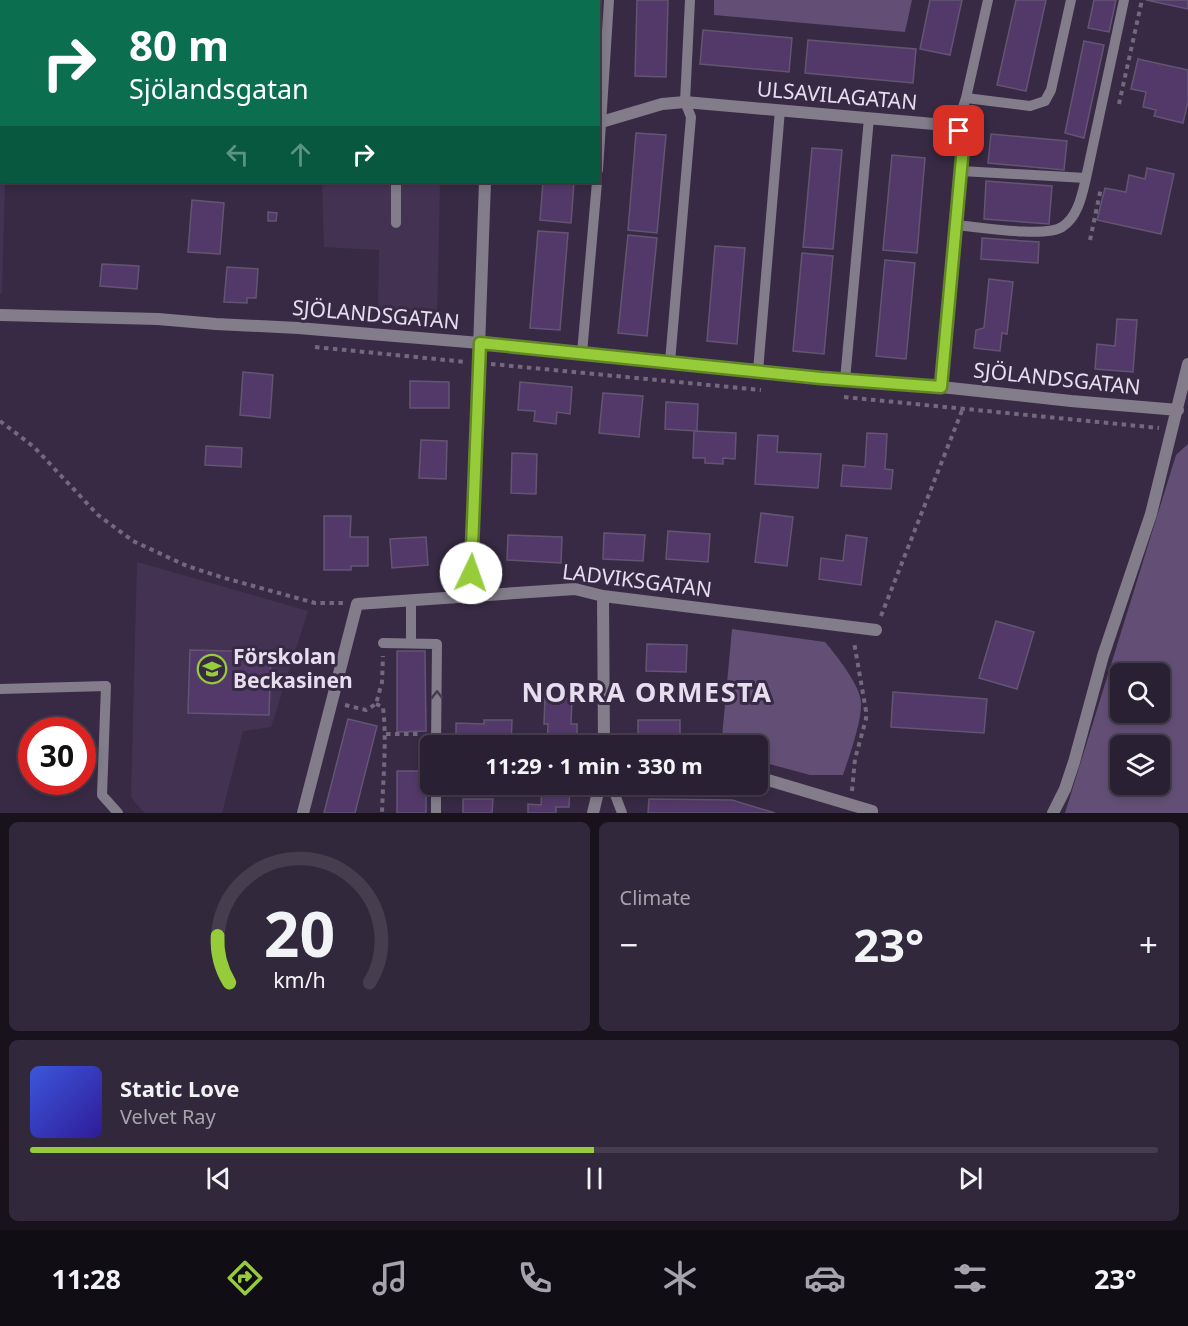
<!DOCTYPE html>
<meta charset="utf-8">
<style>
:root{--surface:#2a2033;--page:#32283b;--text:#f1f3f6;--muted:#a5a3ac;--line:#463e4e;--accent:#96cc3a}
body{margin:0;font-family:"Noto Sans",sans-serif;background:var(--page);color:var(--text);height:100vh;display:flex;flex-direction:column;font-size:22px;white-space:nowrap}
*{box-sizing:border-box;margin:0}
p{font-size:20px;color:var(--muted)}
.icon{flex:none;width:33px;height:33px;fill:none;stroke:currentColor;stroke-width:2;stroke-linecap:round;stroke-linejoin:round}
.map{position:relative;height:813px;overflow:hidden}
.panel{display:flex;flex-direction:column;gap:9px;padding:9px;background:#17121c;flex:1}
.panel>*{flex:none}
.hud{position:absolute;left:0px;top:0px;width:600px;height:183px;box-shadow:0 3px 9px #0003,0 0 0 2px var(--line);background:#0b6e4f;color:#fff;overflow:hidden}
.fabs{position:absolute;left:1110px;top:663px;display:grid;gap:12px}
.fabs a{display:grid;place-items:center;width:60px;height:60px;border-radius:9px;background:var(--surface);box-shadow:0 3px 9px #0003,0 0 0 2px var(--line);font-size:30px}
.speed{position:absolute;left:18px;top:717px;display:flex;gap:12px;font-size:30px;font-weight:700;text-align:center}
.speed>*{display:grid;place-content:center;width:78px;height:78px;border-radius:50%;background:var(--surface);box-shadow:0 3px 9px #0003,0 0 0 2px var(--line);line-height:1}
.speed .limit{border:9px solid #d22;background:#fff;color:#111}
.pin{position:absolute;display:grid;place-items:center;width:51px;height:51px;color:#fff;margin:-26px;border-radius:12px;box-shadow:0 3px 9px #0006}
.me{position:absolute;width:66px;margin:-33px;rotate:3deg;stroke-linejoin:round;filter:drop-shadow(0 0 4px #0008)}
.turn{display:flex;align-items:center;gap:21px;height:126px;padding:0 30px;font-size:27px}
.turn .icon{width:78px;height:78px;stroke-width:2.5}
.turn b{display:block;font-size:42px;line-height:51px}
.lanes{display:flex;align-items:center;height:57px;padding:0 30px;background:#0003;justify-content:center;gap:30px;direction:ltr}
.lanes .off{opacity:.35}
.big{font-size:45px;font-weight:700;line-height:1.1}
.panel .card{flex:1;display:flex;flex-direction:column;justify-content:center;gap:9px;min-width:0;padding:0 21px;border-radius:9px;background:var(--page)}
.panel .dial{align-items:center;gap:0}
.dial svg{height:156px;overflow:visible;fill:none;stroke:var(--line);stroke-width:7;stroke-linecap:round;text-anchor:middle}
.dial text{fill:var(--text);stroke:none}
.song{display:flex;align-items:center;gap:18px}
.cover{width:72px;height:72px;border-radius:9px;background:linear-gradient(135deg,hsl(230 70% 55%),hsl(250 70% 35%))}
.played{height:6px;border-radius:3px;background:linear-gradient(90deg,var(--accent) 50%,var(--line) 50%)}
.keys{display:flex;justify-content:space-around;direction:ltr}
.heat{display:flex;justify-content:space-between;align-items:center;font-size:33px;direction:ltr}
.panel .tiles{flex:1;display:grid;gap:9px;grid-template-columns:1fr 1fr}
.card:last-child{grid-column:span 2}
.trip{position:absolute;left:420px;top:735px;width:348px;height:60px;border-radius:9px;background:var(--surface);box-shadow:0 3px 9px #0003,0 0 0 2px var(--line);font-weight:700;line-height:60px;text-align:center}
.menu{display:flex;height:96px;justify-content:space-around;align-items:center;background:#110d14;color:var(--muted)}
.menu .icon{width:42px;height:42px}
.menu .active{color:var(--accent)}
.menu b{font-size:27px;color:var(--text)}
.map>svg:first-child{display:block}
</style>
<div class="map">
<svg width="1188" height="813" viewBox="0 0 1188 813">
<rect width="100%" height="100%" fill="#382a44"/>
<path fill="#443253" d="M0,0h443l-441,2v180h3l-3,111h-2z
M322,182h118l-3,137 -59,-3 1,-66 -55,-3z
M137,562l171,49 -37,116 -28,4 -21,82h-78l-13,-16z"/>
<path fill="#634f76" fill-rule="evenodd" d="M714,0h198l-7,32 -191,-17z
M1188,444v369h-123l111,-358zM1120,674h40v38h-40zM1120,746h40v38h-40z
M732,629l93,13c11,13 35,43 36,60 1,19 -12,55 -18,73h-33l-52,-14v-15l-26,-1 -10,-8z"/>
<path fill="#533969" stroke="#635572" stroke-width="1.5" d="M76,0h259l-259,2z
M555,0h31l-31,2z
M637,0h31l-2,77 -31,-1z
M930,0h32l-12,55 -30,-6z
M1016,0h30l-20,91 -29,-6z
M1094,0h22l-7,32 -21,-4z
M1147,0h41v9l-42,-9z
M703,30l89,8 -3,34 -89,-8z
M808,40l108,9 -3,34 -108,-10z
M1084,41l20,4 -20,93 -19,-5z
M1138,59l50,11v31l-5,22 -29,-7 2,-6 -13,-3 3,-15 -15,-3z
M636,133l30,2 -9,98 -29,-3z
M991,134l76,7 -3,29 -76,-7z
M812,148l30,2 -9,99 -30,-2z
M892,155l33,3 -8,95 -34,-3z
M1147,168l27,6 -13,60 -64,-14 8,-32 21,4 3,-17 16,4z
M986,181l66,5 -3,38 -65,-5z
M543,182h31l-3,41 -31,-3z
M192,200l32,3 -4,51 -32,-2z
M268,212l9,1 -1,8h-8z
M538,231l30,2 -8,97 -30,-2z
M628,235l29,3 -10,98 -29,-3z
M982,238l57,4 -1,21 -57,-4z
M715,246l30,2 -8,96 -30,-3z
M802,253l31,3 -9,98 -31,-3z
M885,260l30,3 -9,96 -30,-3z
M102,264l37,2 -2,23 -37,-3z
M227,267l31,2 -2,29h-9v5l-23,-1z
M989,279l24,3 -6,52 -5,-1 -2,18 -26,-3 2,-18 8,-2z
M1117,319l20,1 -4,52 -38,-3 2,-25 18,2z
M243,372l30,3 -3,43 -30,-3z
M410,381l39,1v26h-39z
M520,382l52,5 -2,27 -13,-2 -1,12 -22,-3 1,-10 -17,-1z
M603,393l40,3 -4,41 -40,-4z
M666,402l32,2 -1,27 -32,-2z
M694,431l42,2 -1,26 -12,-1v6l-18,-1v-5h-12z
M867,433l20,1 -2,35 8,1 -2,19 -50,-3 2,-21 22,2z
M758,435l20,1 -1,16 44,2 -3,34 -63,-4z
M421,440l26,1 -1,38 -27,-1z
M206,446l36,2 -1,19 -36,-2z
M512,453l25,1 -1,40 -25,-1z
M761,513l32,4 -6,49 -32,-4z
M324,516h27l-1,21h18v29h-17v4h-27z
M668,531l42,3 -2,28 -42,-3z
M604,533l41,2 -2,26 -40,-2z
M508,535l54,2 -1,26 -54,-3z
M846,535l21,3 -6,47 -42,-6 2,-21 22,3z
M426,537l2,28 -36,3 -2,-29z
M996,621l38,11 -17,57 -38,-11z
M647,644l40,1 -1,27 -40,-1z
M190,650l81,2 -2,63 -81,-2z
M397,651h28l1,80 -29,1z
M893,692l94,7 -3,34 -93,-6z
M545,697l27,1 -1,26h6v22h-30l1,-22h-4z
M348,719l29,7 -22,87h-31z
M484,720h28l-1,26h-55v-23l28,1z
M638,720h42v23h-42z
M397,771h29v42h-29z
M542,784h28l-1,23h-13v6h-28v-9l13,1z
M463,799h30l-1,14h-29z
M649,799l83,1 43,13h-127z"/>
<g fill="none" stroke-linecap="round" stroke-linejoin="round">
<path stroke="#74687f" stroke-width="4" stroke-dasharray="4.5 4.5" stroke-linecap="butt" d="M494,2v-2
M1119,104l23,-104
M1090,240l11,-52
M315,347l151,15
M491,364l270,26
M844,397l315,31
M0,421l34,26 64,68 35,26 54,25 34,11 94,26h28
M881,616l82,-208
M376,704l7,3c4,35 0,71 -1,106
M345,705l21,5 10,-6 6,-22 1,-26
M386,734h36
M852,791l3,-32 11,-40v-8l-12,-69"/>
<path stroke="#837c8a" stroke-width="10" d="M44,2v-2
M365,2v-2
M966,98l64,8 15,-5 6,-11 20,-90
M0,122l2,1
M956,128l10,-30 22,-98
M598,170l11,-170
M961,171l125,7
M396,223v-41
M956,225c23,2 89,13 106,2 16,-10 20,-32 24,-49l38,-178
M582,353l15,-171
M670,362l21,-245 -6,-15 5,-102
M758,371l22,-261
M845,380l24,-262
M411,600v43
M383,643l54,1 -1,102
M0,689l106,-3 -4,109 16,18
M611,784l11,29
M436,813v-29"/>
<path stroke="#837c8a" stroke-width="12" d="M598,123l64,-19 23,-2 249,22 22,4 6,8 1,11 -22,240
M0,315l158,4 58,5 82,4 182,15 341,35 120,9 130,14 107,9
M470,596l15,-414
M603,596l1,150
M758,777l114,34v2
M303,813l54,-209 218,-15 28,7 273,34
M593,813l7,-29
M1053,813l12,-24 9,-27 29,-106 48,-142 37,-150"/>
</g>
<defs><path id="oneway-chevron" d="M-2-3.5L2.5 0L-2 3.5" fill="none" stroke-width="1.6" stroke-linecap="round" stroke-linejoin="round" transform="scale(1.5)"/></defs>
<use stroke="#473a52" href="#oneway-chevron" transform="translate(437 695) rotate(-90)"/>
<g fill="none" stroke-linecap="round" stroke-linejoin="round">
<g stroke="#628526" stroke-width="15">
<path id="route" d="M471,573l9,-230 341,35 120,9 22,-240 -4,-16"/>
</g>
<use href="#route" stroke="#96cc3a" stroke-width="10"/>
</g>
<defs>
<g id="school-ring" transform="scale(1.5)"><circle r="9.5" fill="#382a44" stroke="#96cc3a" stroke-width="1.5"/><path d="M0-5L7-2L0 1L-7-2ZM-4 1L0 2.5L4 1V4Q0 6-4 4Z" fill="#96cc3a"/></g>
</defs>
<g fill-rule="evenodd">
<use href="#school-ring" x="212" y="669"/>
</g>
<g text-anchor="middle" stroke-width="6" stroke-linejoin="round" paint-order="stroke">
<g font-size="21" fill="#e6deef" stroke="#382a44">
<text transform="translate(837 96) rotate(5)" y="7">ULSAVILAGATAN</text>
<text transform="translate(376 315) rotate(5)" y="7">SJÖLANDSGATAN</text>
<text transform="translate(1057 379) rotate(6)" y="7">SJÖLANDSGATAN</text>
<text transform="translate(637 581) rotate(7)" y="7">LADVIKSGATAN</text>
</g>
<g font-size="21" font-weight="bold" fill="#e6deef" stroke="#382a44" text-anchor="start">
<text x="233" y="664">Förskolan<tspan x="233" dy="24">Beckasinen</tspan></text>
</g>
<g font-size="27" font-weight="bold" letter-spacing="1.5" fill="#e6deef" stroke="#382a44">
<text x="647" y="702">NORRA ORMESTA</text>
</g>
</g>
</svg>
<div class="fabs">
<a><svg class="icon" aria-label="search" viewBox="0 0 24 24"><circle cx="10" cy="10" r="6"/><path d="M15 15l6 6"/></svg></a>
<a><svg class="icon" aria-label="layers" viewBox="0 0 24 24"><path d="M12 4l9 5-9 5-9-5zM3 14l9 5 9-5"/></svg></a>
</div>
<div class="speed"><div class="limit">30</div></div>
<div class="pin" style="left:959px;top:131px;background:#d93025"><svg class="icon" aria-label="arrive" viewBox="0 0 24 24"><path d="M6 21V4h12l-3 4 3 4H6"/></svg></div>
<svg class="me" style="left:471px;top:573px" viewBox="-20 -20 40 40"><circle r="19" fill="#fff"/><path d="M0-13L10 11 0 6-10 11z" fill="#96cc3a"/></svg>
<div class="trip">11:29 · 1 min · 330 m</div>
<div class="hud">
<div class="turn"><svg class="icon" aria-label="right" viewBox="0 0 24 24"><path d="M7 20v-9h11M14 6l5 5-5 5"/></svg><div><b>80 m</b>Sjölandsgatan</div></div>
<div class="lanes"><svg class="icon off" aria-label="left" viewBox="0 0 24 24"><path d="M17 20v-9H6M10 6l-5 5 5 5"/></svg><svg class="icon off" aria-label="ahead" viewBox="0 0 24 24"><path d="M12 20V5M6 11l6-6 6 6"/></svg><svg class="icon" aria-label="right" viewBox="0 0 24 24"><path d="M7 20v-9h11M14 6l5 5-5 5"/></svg></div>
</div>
</div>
<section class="panel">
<div class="tiles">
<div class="card dial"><svg viewBox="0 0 100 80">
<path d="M14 69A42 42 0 1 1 86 69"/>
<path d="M14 69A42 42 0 0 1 8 45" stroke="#96cc3a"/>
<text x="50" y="56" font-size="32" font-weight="700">20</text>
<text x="50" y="72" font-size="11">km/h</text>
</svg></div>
<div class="card"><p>Climate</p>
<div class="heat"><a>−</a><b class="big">23°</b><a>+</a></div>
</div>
<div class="card">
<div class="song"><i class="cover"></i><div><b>Static Love</b><p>Velvet Ray</p></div></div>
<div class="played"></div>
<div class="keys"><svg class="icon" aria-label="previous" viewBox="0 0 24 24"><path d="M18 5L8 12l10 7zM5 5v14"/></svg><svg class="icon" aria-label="pause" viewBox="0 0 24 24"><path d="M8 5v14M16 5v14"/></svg><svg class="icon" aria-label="next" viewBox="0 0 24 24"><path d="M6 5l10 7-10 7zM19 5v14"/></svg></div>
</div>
</div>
</section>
<nav class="menu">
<b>11:28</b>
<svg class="icon active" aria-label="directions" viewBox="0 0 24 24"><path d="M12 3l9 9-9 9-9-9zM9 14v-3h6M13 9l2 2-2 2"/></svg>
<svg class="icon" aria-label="music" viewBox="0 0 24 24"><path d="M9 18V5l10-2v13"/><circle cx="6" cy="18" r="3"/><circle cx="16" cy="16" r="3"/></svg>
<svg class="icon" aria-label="phone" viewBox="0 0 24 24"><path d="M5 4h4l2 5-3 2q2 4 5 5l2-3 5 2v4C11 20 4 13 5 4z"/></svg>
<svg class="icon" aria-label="climate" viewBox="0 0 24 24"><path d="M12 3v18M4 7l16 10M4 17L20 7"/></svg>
<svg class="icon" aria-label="car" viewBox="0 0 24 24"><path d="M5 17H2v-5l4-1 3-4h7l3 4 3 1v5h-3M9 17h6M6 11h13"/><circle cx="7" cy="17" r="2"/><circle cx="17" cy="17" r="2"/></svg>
<svg class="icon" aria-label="filters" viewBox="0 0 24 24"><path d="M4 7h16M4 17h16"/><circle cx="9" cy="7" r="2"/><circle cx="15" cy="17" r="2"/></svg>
<b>23°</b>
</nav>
